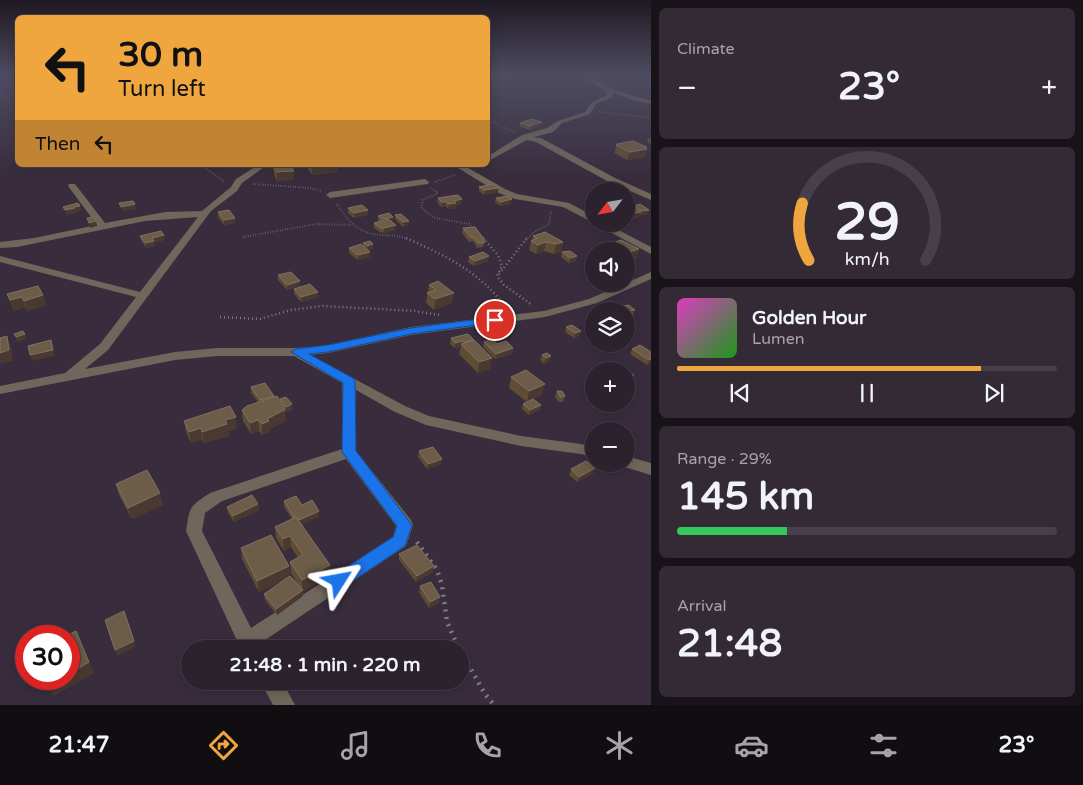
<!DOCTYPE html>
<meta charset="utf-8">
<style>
:root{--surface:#2b222e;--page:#332a36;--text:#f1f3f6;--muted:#a6a4aa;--line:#473f4a;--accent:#f0a63f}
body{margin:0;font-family:"Varela Round",sans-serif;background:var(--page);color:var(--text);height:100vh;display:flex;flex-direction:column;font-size:19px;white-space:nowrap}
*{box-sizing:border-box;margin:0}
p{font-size:16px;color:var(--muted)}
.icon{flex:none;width:28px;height:28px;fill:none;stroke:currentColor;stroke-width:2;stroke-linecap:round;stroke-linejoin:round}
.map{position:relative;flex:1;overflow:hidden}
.details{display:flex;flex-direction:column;gap:8px;padding:8px;background:#181319;width:432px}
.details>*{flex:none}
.guide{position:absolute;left:15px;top:15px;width:475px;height:152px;border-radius:8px;box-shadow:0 2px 12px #0003,0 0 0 1px var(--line);background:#f0a63f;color:#111;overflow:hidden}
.needle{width:32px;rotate:239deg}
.tools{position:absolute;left:585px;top:182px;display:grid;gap:10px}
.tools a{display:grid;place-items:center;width:50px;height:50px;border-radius:50%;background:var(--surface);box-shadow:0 2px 12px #0003,0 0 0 1px var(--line);font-size:25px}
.speed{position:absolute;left:15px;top:625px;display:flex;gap:10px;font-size:25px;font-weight:700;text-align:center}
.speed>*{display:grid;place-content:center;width:65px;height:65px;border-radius:50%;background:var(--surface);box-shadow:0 2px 12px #0003,0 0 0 1px var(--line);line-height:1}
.speed .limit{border:8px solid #d22;background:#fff;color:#111}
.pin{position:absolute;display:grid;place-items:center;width:42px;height:42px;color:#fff;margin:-21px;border:2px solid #fff;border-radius:50%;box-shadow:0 1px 5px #0007}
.me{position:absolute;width:55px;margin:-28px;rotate:56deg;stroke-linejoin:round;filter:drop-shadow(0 0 4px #0008)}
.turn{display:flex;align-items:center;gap:18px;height:105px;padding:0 20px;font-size:22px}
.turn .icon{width:65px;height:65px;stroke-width:2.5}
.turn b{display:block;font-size:35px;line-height:42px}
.then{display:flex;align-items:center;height:48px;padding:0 20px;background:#0003;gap:10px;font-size:19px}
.big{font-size:38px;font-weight:800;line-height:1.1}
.details .tile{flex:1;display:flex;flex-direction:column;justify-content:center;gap:8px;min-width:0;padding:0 18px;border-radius:8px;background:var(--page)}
.details .dial{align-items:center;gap:0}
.dial svg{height:130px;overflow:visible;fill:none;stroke:var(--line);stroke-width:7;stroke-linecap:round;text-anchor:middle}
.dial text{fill:var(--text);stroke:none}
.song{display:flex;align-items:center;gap:15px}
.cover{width:60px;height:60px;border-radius:8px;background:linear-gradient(135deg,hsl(310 70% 55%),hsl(120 70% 35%))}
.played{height:5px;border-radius:2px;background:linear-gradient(90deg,var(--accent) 80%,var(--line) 80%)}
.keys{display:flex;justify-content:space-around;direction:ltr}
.heat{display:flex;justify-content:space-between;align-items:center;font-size:28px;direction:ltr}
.charge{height:8px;border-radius:4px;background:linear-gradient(90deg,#34c759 29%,var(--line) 0)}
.trip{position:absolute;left:181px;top:640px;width:288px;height:50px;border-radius:25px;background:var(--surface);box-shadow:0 2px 12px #0003,0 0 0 1px var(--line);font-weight:800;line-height:50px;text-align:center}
.menu{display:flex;height:80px;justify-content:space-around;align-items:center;background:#110e12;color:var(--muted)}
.menu .icon{width:35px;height:35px}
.menu .selected{color:var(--accent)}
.menu b{font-size:22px;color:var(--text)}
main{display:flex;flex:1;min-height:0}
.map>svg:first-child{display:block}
</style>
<main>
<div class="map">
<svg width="651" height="705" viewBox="0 0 651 705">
<rect width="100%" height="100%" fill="#392d3d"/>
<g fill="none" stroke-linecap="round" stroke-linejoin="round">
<path stroke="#837987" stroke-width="2" stroke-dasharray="0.5 2" stroke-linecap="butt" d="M599,112l52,6
M488,120l26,12
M201,165l24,17
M435,182l20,-7
M253,184l58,4 10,3
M431,188l7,5 -15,7 -2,8 14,10 34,6 16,16
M337,204c9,14 19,27 36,30 13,2 24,0 36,6
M243,237l73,-13 36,1
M526,240l8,-8 15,-8 2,-13"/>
<path stroke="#837987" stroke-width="2.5" stroke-dasharray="1 3" stroke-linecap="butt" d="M406,238c42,19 73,33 101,71
M483,238l15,17 4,11 -5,10 7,9 28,20
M499,274l28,-36
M220,317l40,2 31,-9 32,-4 92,5 25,4"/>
<path stroke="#837987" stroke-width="4.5" stroke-dasharray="2 5.5" stroke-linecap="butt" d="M417,542l20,28 5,15 5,37 12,27
M460,650l25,44 9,11"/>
<path fill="#6f675b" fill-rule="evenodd" d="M583,76c11,0 16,7 25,11 14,6 28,10 43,13v4l-19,-4 -19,-7v4l-17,7 -6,10 -28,9 -9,9 -19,5 7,1 74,40 36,16v6l-42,-18 -73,-40 -9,-2 -39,21v-5l34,-21 25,-7 11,-7 27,-9 7,-10 15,-7 -1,-3z
M258,165h9l-25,18 -5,8 -26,20 -103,139 -23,19 90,-17 42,-4h79l32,-3 83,-18 133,-16 45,-12 62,-27v7l-54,24 -52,14 -134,18 -83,18 -18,2 95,51 24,10 92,20 60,8 13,3v11l-13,-4 -60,-8 -95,-21 -31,-13 -39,-22v61l55,69 2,5 -7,21 -147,98 2,5h-20l-55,-118c4,-25 3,-24 24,-38l132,-44v-66l-48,-27h-77l-42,4 -175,34v-8l65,-13 35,-29 36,-47 -136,-35v-6l140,36 58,-75 -53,4 -128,26 -17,1v-6l34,-4 63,-13 -29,-39 1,-2h6l30,39 60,-11 37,-1 29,-24 5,-8zM346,459l50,67 -3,11 -142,91 -49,-97 3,-18 17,-12z
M453,165h10l42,24 12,5 52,9 25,13v7l-31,-16 -48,-8 -16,-6z
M425,179l4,3 -1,2 -98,14 -4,-3 4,-3z
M595,224h12l44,23v7z
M626,456l25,7v12l-30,-9 -2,-2h7z
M260,681h22l13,24h-22z"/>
</g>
<path fill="#5e4c35" d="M520,123l21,3 -11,4 -10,-3z
M651,138v6l-4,-2 1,-3z
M617,144l30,5 -2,8 -18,3 -13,-7z
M308,165h30v7l-26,3 -4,-6z
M273,166l21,13 -17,2 -3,-7z
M479,187l19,5 -14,3 -5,-4z
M438,198l24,1 -1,5 -5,1v3l-8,1 -2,-3 -5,1 -4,-5z
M496,198l15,6 -11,2 -5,-4z
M634,206l15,4 -1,4 -7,1h-1l-1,2 -10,2 -3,-1v-11l7,1z
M348,208l20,7 -14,3 -6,-5z
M218,212l17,11 -11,2 -6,-8z
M395,215l14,10 -6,2 -8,-8z
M378,216l15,5 -2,1 4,8 -11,3 -4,-1 -6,-4v-5l5,-1 -1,-1z
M463,228l21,15 -1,4 -6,1 -4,-7 -4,1 -7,-9z
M164,235v5l-9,2v4l-9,2 -5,-8 -1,-4z
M533,236l30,6 -2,10 -7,2 -10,-3 -8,3 -7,-4 2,-9 1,-1z
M621,240l18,9 -3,10 -10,3v-11h-20l2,-6z
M363,243l10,6 -5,1 2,7 -12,3 -9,-7v-5l14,-2z
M562,252l14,9 -7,2 -8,-6z
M469,257l19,4 -14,5 -6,-4z
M278,275l22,6v5l-13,4 -9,-10z
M429,285l23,18 -18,7 -8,-7z
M294,289l24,8 -17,5 -7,-8z
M7,294l36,1 3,10 -19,6 -2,-4 -11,4z
M566,327l15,4 -2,5 -5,2 -9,-6z
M468,334l22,35 -12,4 -19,-19 2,-7 -6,1 -5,-4 1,-6z
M484,342l29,6 -1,6 -17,5 -12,-12z
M632,349l19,3v11l-4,2 -17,-11z
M542,355l7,7 -5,2 -4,-4z
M618,365l16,10 -2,6 -6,3v-13h-16l1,-3z
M511,377l31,18 -9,4 8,6 -2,5 -10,5 -7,-6 1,-5 4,-2 -18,-14z
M251,387l23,9v1l6,3 12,4v6l-6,2 -1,-1v10l-15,8v3l-8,3 -3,-4 -8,3 -8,-13 -1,-11 16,-8 -7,-9z
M557,391l8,5 -2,6h-4l-4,-5z
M184,421l53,7 -9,3 1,5 -25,7 -2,-3 -11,3 -5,-11z
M419,451l22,13 -14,5 -9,-12z
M571,469l22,4 -16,9 -8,-7z
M116,484l47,21 -31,14 -13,-24z
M284,501l18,4 17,12 -17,7 28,52 -27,15v5l-26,19 -12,-15 -1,-6 21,-14 -26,12 -17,-33 -1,-11 49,28 10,12 -9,-15 -1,-11 8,-4 -7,-11 -7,4 -8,-13 -1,-11 17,-8 -8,-12z
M258,504l1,6 -25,12 -6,-9 -1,-6z
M399,554l34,18 -17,10 -17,-22z
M420,586l19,17 -10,5 -10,-16z"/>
<path fill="#493930" d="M492,96v4l-4,1v-3z
M542,122l-1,4 -11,4v-4z
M491,128v3l-3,1v-3z
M644,147h3l-2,10 -18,3 3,-8z
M326,165h12v7l-26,3v-8z
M294,171v8l-17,2v-9z
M499,188l-1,4 -14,3 1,-5z
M462,199l-1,5 -5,1v3l-8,1 1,-5 5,-3z
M512,199l-1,5 -11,2 1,-4z
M442,202h4v4l-5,1z
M135,204l1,5 -14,2 -1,-4z
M80,206l1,4 -5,2v1l-10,2 -1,-5z
M368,210v5l-14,3v-5z
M649,210l-1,4 -7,1 1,-4z
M641,212l-2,5 -10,2 1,-5z
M393,217v4l-11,3v-5z
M235,218v5l-11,2v-5z
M96,221l1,5 -7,2 -1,-5z
M409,221v4l-6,2v-5z
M396,225l-1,5 -11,3v-5z
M164,235v5l-9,2v4l-9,2 -1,-5 7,-5z
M546,242l-2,9 -8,3 2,-9z
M563,242l-2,10 -7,2 2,-10z
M373,244v5l-7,2 1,-5z
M639,249l-3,10 -10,3v-9z
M370,252v5l-12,3v-5z
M489,256l-1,5 -14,5 1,-5z
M577,256l-1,5 -7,2 1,-5z
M300,281v5l-13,4v-5z
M318,292v5l-17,5v-5z
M454,293l-2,10 -18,7 1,-11z
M43,295l3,10 -19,6 -3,-10z
M22,297l3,10 -11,4 -4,-11z
M635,310l-3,10 -6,1v-5l4,-5z
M581,331l-2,5 -5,2 1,-5z
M25,334l2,5 -10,3 -1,-5z
M7,336l4,10 2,15 -13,3v-11z
M51,340l4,16 -23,5 -2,-6z
M463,341v4l-2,-1v3l-6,1v-5z
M513,348l-1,6 -17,5 1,-5z
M551,356l-2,6 -5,2 2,-6z
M492,358l-2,11 -12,4 1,-11z
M651,359v4l-4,2 2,-5z
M634,375l-2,6 -6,3 2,-5z
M545,384l-3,11 -15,7 2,-11z
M292,404v6l-6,2v-5z
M541,405l-2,5 -10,5 1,-5z
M284,407l1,14 -15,8v3l-8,3v-11l5,-5z
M236,417l1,11 -9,3 1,5 -25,7 -2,-11 23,-12z
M258,420l1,11 -8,3 -1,-11z
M201,428l1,12 -11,3 -2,-11z
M442,459l-1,5 -14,5 1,-5z
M595,468l-2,5 -16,9 2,-5z
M160,493l3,12 -31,14 -4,-11z
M258,504l1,6 -25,12 -1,-6z
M319,511v6l-22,10 -1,-6z
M290,536l1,11 -7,4 -1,-12z
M330,565v11l-27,15v5l-26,19 -1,-6 26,-18v-11z
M289,566l1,12 -31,14 -2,-11z
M434,566l-1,6 -17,10 1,-6z
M440,597l-1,6 -10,5 1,-6z
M76,631l18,42 -40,23 -6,-10 12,-7h9v-5z
M134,641l1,6 -18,9 -2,-6z"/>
<path fill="#6c5c48" stroke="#807162" d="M532,119l10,3 -12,4 -10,-3z
M633,141l14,6h-3l3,2 -17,3 -14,-7h3l-2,-1z
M278,165h12l4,6 -17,1 -4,-6z
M311,165h15l-14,2z
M493,184l6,4 -14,2 -6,-3z
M458,195l4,4 -8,2 2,2 -7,1 -3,-2h-4l-4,-4z
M507,196l5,3 -11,3 -5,-4z
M133,201l2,3 -14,3 -2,-4z
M78,203l2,3 -6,1 1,1 -10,2 -2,-3z
M640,204l9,6 -7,1 -8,-5z
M362,205l6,5 -14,3 -6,-5z
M631,206l10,6 -11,2 -4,-2v-5z
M229,210l6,8 -11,2 -6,-8z
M389,213l4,4 -11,2 -4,-3z
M401,214l8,7 -6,1 -8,-7z
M94,217l2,4 -7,2 -2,-5z
M388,219l8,6 -12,3h-4l-6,-5z
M475,227l9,12v4h-6l-5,-6h-3l-7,-9z
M161,231l3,4 -12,3 2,3 -9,2 -5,-7z
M545,232l18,10 -7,2 -10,-2 -8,3 -7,-4 6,-3 -4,-2z
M621,240l18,9 -13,4v-2h-7l-11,-6z
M370,241l3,3 -6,2 -4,-3z
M361,244l9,8 -12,3 -9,-7z
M570,251l7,5 -7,2 -8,-6z
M483,252l6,4 -14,5 -6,-4z
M291,272l9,9 -13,4 -9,-10z
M438,281l16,12 -19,6 -8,-6 9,-3 -7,-5z
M310,284l8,8 -17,5 -7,-8z
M38,286l5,9 -19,6 -2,-4 -12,3 -3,-6z
M629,305l6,5 -5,1 3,3 -7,2v-5h-9l-4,-3z
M572,325l9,6 -6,2 -9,-6z
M23,331l2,3 -9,3 -2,-3z
M468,334l6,6 -9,2 -2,-1 -8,2 -4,-5z
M7,336l2,14 -9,3v-15z
M492,339l5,5 9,-3 7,7 -17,6 -12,-12z
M51,340l2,10 -23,5 -2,-9z
M474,340l18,18 -13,4 -18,-18z
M640,345l11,7v7l-2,1 -17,-11z
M547,353l4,3 -5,2 -4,-3z
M618,365l16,10 -6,4 -2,-1v-7h-10l-5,-3z
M526,370l19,14 -16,7 -18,-14z
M265,383l9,13 -14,4 -9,-13z
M557,391h5l3,5 -5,1z
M277,396l7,11v3l-17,9 2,2 -7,3 -4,-4 -8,3 -8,-13 5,-4z
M286,397l6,7 -6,3 -6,-8z
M533,399l8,6 -11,5 -7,-6z
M230,406l6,11 -11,3 2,4 -25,8 -1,-4 -12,4 -5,-11z
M433,447l9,12 -14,5 -9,-13z
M586,461l9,7 -16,9 -8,-8z
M147,470l13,23 -32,15 -12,-24z
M252,495l6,9 -25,12 -6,-9z
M296,496l6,9 10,-5 7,11 -20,9 -3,-3 -2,1 -10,-17z
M296,517l34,48 -28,15 -12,-18 13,-7 -13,-19 -7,3 -8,-12z
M271,535l18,31 -32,15 -16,-33z
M417,545l17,21 -17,10 -18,-22z
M290,576l13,14 -27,19 -12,-15z
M431,582l9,15 -10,5 -10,-16z
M124,611l10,30 -19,9 -10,-30z
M76,631l13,31 -20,12v-38h-3z
M45,679h15l-12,7z"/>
<linearGradient id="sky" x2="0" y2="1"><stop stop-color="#1f1922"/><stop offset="0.43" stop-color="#4e4c62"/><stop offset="1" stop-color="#4e4c62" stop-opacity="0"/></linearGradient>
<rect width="651" height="175" fill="url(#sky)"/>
<path fill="#1a73e8" stroke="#114b97" d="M495,317l6,3 -2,2 -88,12 -83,18 -19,2 44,24 2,3 1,70 56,74 -7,21 -60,40 -6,2 -6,-2 -2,-5 2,-5 60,-39 4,-11 -55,-74 1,-69 -52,-31 5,-3 32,-4 83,-17z"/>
</svg>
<div class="tools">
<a><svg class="needle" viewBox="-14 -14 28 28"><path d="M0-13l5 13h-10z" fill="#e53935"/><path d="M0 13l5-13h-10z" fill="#a6a4aa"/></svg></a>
<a><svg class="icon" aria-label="sound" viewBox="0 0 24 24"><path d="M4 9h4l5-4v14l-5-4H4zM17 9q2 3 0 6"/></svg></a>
<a><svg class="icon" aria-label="layers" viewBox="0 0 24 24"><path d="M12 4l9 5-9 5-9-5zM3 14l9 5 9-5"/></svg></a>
<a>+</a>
<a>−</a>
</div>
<div class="speed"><div class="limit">30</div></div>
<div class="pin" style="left:495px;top:320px;background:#d93025"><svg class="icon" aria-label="arrive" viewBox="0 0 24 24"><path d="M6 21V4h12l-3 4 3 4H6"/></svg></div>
<svg class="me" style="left:339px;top:581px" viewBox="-20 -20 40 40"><path d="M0-17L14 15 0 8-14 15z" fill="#1a73e8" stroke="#fff" stroke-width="4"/></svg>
<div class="trip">21:48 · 1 min · 220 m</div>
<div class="guide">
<div class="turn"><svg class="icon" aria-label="left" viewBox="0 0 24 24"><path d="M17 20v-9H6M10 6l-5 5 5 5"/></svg><div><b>30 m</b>Turn left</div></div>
<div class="then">Then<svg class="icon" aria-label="left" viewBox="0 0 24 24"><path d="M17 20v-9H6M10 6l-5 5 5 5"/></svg></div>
</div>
</div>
<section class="details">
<div class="tile"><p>Climate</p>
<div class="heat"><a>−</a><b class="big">23°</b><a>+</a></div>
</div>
<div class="tile dial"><svg viewBox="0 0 100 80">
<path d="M14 69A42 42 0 1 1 86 69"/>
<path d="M14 69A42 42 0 0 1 10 34" stroke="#f0a63f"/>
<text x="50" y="56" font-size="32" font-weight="700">29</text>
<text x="50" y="72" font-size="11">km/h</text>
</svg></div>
<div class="tile">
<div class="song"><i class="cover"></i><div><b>Golden Hour</b><p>Lumen</p></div></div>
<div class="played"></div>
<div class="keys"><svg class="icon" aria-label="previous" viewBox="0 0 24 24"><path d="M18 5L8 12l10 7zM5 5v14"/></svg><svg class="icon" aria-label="pause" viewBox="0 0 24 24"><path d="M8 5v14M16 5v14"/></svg><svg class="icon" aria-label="next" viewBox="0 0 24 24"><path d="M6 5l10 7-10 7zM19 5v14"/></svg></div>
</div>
<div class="tile"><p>Range · 29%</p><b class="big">145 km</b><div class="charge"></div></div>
<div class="tile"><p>Arrival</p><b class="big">21:48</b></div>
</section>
</main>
<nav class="menu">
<b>21:47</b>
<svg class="icon selected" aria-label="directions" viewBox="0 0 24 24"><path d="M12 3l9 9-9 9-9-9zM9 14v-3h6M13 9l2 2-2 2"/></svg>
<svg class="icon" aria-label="music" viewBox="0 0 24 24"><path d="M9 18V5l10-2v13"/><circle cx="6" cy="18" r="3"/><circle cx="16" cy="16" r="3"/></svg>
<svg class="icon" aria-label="phone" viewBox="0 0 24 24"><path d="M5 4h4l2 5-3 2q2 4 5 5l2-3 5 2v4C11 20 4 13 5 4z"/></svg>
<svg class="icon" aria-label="climate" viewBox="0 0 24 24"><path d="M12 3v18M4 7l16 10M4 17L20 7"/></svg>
<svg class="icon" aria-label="car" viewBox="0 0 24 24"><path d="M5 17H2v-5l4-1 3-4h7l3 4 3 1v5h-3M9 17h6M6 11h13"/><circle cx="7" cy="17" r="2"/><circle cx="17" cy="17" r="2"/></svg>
<svg class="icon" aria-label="filters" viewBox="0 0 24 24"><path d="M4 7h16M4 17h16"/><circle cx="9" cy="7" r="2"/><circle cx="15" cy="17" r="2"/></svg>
<b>23°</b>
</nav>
